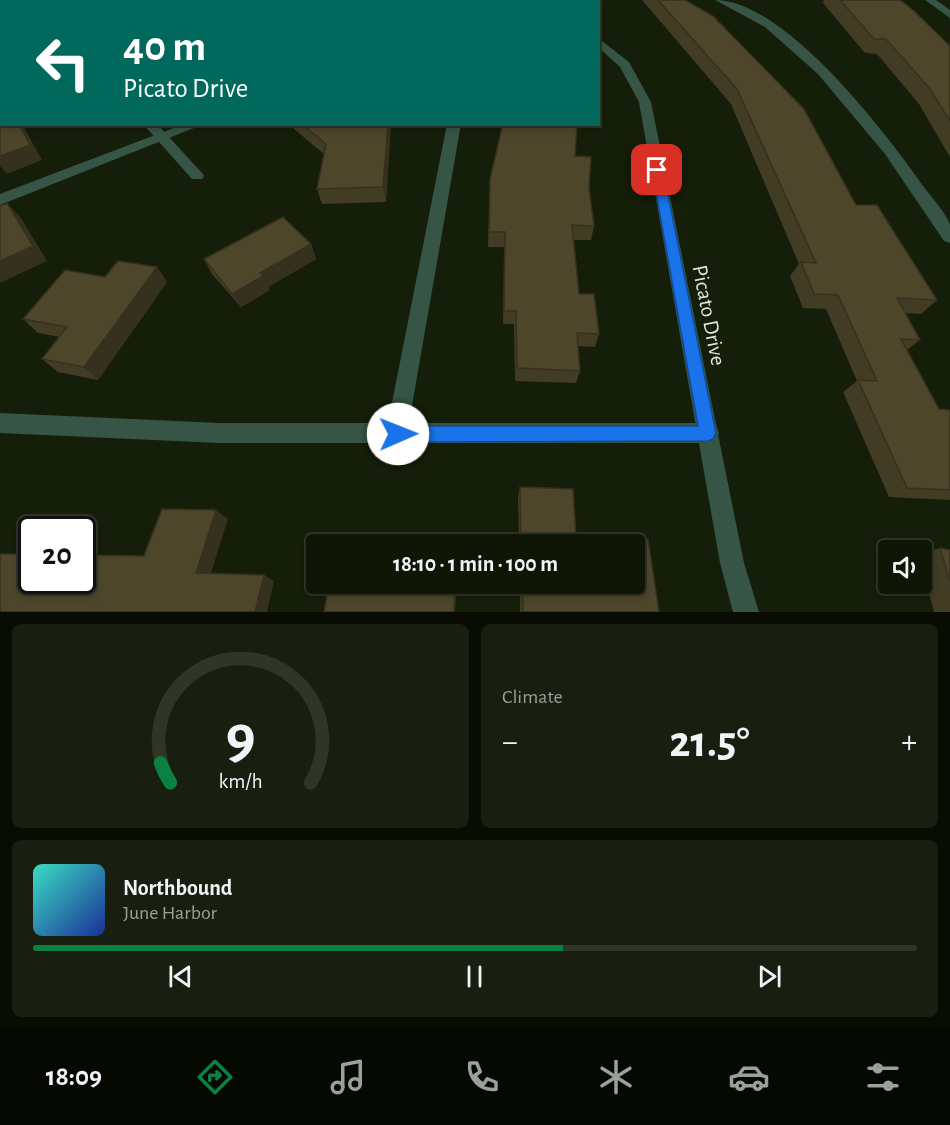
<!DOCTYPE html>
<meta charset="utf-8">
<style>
:root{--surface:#101606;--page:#191f10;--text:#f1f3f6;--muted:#9c9f9b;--line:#303528;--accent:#0b8043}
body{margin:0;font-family:"Alegreya Sans",sans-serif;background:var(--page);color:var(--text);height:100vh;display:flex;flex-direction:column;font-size:22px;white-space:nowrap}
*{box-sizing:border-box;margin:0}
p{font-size:20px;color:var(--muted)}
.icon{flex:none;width:33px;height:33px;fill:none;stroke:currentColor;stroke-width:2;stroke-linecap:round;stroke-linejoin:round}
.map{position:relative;height:612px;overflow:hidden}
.drawer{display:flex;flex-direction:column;gap:12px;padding:12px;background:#090c03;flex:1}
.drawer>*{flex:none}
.banner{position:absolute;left:0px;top:0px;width:600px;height:126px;box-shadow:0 3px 9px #0003,0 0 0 2px var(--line);background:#00695c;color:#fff;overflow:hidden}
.tools{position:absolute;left:878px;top:540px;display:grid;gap:12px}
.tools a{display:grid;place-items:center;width:54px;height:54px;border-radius:6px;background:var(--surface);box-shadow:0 3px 9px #0003,0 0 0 2px var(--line);font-size:30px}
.speed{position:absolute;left:18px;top:516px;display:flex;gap:12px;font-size:30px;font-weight:700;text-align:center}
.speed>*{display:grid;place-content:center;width:78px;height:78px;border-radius:50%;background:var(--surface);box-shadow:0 3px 9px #0003,0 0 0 2px var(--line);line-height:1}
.speed .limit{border:3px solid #111;border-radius:9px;background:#fff;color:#111}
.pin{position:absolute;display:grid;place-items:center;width:51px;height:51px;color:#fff;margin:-26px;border-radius:12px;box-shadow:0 3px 9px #0006}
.me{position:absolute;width:66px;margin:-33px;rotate:89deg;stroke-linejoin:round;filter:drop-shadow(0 0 4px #0008)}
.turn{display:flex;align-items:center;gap:21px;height:126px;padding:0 24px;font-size:27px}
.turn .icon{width:78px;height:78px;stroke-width:2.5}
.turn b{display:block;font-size:42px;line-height:51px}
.big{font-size:45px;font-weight:700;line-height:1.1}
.drawer .tile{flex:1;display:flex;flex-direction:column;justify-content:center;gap:9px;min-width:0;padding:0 21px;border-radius:9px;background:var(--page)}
.drawer .dial{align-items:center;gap:0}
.dial svg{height:156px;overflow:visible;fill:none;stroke:var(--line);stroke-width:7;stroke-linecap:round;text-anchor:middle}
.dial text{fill:var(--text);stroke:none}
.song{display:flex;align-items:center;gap:18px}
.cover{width:72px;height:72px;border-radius:9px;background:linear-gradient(135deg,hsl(170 70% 55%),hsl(230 70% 35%))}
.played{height:6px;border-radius:3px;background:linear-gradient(90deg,var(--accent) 60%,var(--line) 60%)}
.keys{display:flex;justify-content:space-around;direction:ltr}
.heat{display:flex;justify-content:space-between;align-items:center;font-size:33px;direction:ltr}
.drawer .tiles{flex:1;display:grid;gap:12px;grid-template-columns:1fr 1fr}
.tile:last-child{grid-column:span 2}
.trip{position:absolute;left:306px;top:534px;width:339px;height:60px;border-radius:6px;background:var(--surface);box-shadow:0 3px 9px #0003,0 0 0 2px var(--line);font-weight:700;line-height:60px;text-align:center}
.dock{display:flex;height:96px;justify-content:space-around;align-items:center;background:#060902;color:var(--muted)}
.dock .icon{width:42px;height:42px}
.dock .selected{color:var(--accent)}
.dock b{font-size:27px;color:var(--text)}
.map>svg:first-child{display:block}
</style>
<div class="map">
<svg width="950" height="612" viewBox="0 0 950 612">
<rect width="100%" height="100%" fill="#151e08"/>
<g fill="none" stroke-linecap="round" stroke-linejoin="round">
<path fill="#375546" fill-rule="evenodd" d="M505,0h13l-14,2z
M715,0c70,0 171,133 209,187 7,10 23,27 26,38 0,5 0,13 0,18l-6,-2 -59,-87 -67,-80 -53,-47z
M0,7h2v6h-2z
M184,124h20l-204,81v-11z
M447,124h14l-52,299h299l8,3 3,7 -3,7 -8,3h-489l-219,-10v-20l219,10h169z"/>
<path fill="#375546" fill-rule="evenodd" d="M262,0h14l-15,2z
M515,0h12l1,2h-12z
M925,0h11l14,10v8z
M598,38l31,24 22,40 93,461 15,49h-26l-13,-49 -81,-461 -19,-35 -22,-20z
M2,82v8l-2,1v-8z
M143,124h14l45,49 2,3 -2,3h-10z"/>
</g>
<path fill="#423c25" d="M642,0h43l171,205 81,95 -16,14 -16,-1 15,27 -13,10 32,59 11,1v90l-61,-3 -46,-105 14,-11 -31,-72 -23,-1 -13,-32 9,-12 -68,-160z
M824,0h76l50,46v111l-31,-53 -42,-50 -12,-1 -42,-50z
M293,124h98l-5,78 -64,2 -5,-15 7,-35 -30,-25z
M501,124h76l-2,32 14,32 5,38 -3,14h-18l6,54 20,40 -4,13 -17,-1 2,25 -4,12 -61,-2 -1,-57h-11l1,-77h-16l2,-68 12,-53z
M311,244l5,15 -48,28 2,3 -29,17 -29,-33 -8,-15z
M157,267l10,15 -69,98 -40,-8 -16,-13 18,-22 -22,-4 -15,-14 82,-42z
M520,487l53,2 3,48 72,2 11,73h-139v-28h114v-40h-115l-1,-48z
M940,548l10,2v62h-16l-13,-50v-8z"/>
<path fill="#36311e" d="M136,0h52l-5,2h-52z
M19,124h3l20,36 -35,14 -7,-8v-10z
M388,124h3l-5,78 -3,-15z
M7,203l14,15 26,43 -47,22v-22z
M311,244l5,15 -48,28 2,3 -29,17 -9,-13 28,-21z
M157,267l10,15 -69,98 -14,-13z
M216,510l12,9 -19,60 -13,-6z
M264,575l10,6 -7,31h-12z
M455,584h2l-2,28h-1z"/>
<path fill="#4d462b" stroke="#36311e" stroke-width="1.5" d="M6,0h130l-5,2h-125z
M319,0h70l2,2h-76z
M658,0h27l28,16 91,93 52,96h21l60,95 -40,-2 23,42 -19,-1 38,70 11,1v80l-43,-2 -49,-108 19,1 -39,-86 -24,-1 -13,-32 15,1 -79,-174z
M840,0h60l13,10 37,36v75l-20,-32 -44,-50h-12z
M0,106h2v18h17l11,21 -30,11z
M302,124h86l-5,63 -66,2 9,-45z
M503,124h74l-2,32 16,1 -2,31 5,38 -22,-1 7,69h15l5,40 -22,-1 3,38 -63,-3 -1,-57h-12l1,-79h-16l1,-53z
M7,203l26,43 -33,15v-55z
M283,217l28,27 -51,29 3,3 -31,18 -28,-35z
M118,261l39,6 -73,100 -42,-8 25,-32 -44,-8 42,-49 40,7z
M520,487l53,2 3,48 72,2 11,73h-136l-1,-28h112v-40h-113z
M162,509l54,1 -20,63 68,2 -9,37h-255v-58h32v26h50v-25l62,1z
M338,534l119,4v6h-121z
M940,548l10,2v31z
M329,584h126l-1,28h-130z"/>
<path fill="#1a73e8" stroke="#114b97" stroke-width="1.5" d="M657,166l6,4 53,263 -3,6 -5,2 -310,1 -6,-3 -3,-5 3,-5 6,-3h300l-46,-256z"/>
<g text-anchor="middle" stroke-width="4.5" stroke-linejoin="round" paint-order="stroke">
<g font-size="22" fill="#dfe6d7" stroke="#151e08">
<text transform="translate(710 315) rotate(79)" y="8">Picato Drive</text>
</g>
</g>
</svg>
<div class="tools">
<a><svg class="icon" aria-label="sound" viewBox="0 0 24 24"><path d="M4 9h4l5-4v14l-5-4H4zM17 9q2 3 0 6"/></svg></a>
</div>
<div class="speed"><div class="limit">20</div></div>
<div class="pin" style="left:657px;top:170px;background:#d93025"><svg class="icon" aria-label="arrive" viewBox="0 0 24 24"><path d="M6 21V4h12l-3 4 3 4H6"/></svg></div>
<svg class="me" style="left:398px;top:434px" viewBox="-20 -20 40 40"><circle r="19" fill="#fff"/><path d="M0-13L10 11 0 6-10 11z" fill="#1a73e8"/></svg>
<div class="trip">18:10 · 1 min · 100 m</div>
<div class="banner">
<div class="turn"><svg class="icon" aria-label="left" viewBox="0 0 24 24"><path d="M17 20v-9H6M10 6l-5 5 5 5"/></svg><div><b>40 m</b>Picato Drive</div></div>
</div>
</div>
<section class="drawer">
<div class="tiles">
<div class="tile dial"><svg viewBox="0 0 100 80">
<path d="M14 69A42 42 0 1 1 86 69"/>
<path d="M14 69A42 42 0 0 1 9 59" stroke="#0b8043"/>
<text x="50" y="56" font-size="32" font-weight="700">9</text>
<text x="50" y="72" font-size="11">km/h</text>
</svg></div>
<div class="tile"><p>Climate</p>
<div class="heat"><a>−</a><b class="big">21.5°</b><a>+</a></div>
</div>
<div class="tile">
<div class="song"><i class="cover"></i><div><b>Northbound</b><p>June Harbor</p></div></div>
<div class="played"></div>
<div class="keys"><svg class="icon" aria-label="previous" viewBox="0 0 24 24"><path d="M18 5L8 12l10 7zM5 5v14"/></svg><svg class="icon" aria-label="pause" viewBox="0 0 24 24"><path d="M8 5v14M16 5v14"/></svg><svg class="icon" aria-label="next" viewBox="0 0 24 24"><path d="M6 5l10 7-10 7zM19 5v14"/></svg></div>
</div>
</div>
</section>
<nav class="dock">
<b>18:09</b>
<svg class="icon selected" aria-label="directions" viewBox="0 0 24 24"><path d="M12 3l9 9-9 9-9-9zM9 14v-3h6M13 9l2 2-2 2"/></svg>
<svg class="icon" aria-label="music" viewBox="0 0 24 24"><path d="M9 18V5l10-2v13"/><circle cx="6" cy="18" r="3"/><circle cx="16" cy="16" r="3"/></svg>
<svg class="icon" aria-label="phone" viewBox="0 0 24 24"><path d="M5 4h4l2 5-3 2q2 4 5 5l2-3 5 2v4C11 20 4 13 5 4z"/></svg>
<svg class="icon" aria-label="climate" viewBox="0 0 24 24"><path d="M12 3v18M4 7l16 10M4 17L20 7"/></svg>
<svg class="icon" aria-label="car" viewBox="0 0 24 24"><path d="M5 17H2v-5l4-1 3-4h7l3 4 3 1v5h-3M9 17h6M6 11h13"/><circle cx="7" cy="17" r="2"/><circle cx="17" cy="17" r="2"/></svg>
<svg class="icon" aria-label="filters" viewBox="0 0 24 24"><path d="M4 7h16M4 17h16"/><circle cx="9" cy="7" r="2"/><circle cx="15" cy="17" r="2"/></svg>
</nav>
